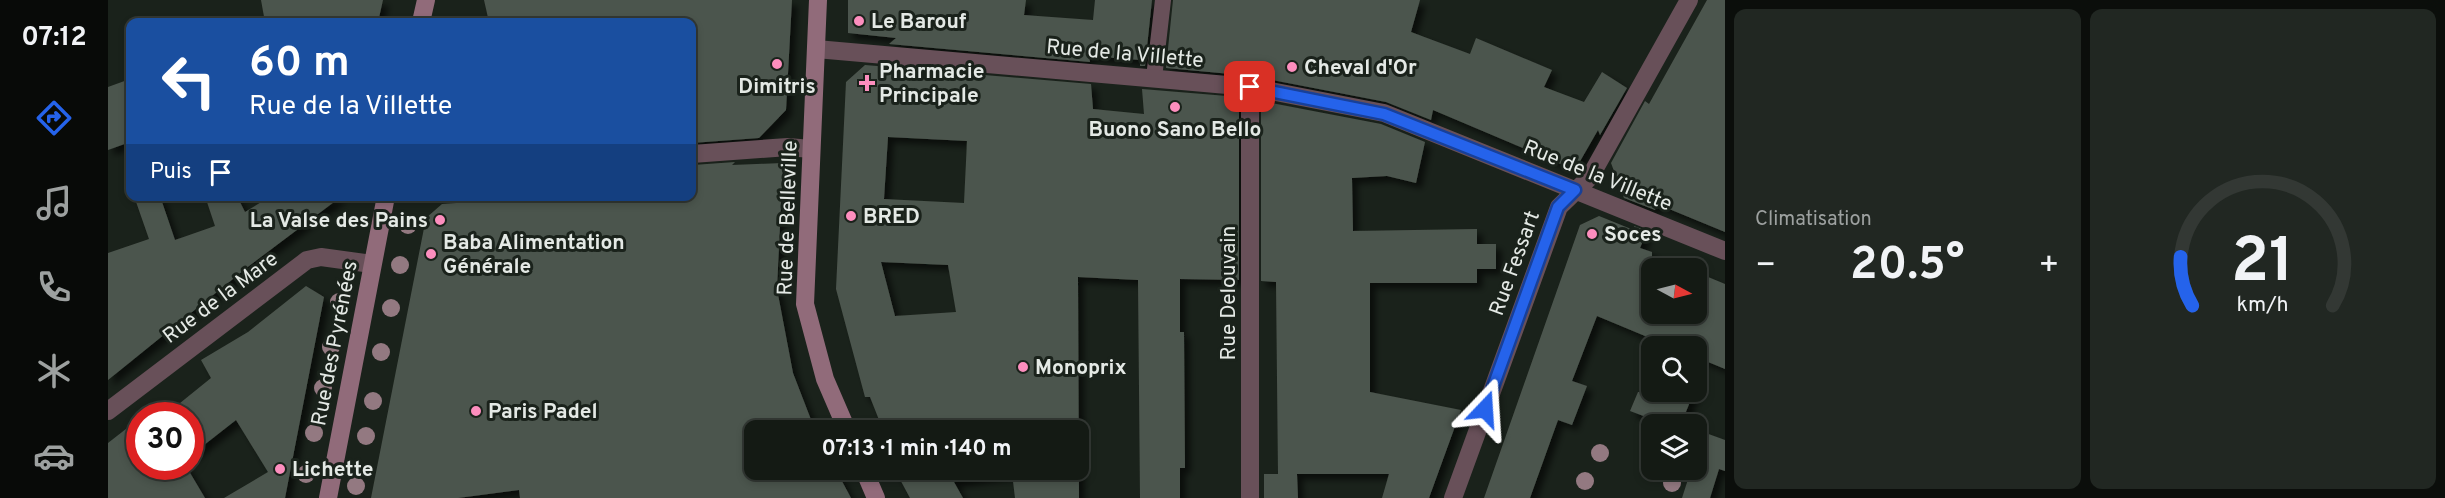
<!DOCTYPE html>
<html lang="fr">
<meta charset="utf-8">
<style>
:root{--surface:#141a14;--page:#212722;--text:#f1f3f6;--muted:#9da1a0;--line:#333834;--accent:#2563eb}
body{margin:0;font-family:Overpass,sans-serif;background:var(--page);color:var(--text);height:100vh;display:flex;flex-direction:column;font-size:22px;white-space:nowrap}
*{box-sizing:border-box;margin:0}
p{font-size:20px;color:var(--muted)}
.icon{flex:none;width:33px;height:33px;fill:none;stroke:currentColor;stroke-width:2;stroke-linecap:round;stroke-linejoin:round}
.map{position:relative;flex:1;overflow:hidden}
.panel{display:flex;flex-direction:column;gap:9px;padding:9px;background:#0b0e0b;width:720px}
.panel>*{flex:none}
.banner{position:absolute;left:18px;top:18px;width:570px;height:183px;border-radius:12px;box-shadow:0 3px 9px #0003,0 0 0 2px var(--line);background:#1a4fa0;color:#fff;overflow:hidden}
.needle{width:39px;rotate:97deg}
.fabs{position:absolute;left:1533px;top:258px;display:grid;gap:12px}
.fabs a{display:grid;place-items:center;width:66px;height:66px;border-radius:12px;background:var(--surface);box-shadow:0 3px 9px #0003,0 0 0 2px var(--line);font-size:30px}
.speed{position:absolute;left:18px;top:402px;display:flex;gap:12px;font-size:30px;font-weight:700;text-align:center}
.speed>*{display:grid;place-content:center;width:78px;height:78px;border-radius:50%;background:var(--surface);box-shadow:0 3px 9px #0003,0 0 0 2px var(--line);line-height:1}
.speed .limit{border:9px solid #d22;background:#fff;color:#111}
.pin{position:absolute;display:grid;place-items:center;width:51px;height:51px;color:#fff;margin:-26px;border-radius:12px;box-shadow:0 3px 9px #0006}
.me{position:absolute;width:66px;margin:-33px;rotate:20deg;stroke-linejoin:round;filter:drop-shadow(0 0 4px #0008)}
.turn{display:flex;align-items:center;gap:21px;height:126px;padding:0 24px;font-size:27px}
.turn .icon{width:78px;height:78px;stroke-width:2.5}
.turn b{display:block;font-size:42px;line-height:51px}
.then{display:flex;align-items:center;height:57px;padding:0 24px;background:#0003;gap:12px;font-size:22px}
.big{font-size:45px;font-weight:700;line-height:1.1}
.panel .card{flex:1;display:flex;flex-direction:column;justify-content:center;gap:9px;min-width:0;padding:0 21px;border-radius:12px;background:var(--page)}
.panel .dial{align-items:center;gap:0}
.dial svg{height:156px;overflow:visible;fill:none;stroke:var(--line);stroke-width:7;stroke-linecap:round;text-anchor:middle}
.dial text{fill:var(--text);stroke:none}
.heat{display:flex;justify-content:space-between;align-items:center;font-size:33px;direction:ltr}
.panel .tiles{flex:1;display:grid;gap:9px;grid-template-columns:repeat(2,1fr)}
.trip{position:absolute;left:636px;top:420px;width:345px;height:60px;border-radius:12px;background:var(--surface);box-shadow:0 3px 9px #0003,0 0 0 2px var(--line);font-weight:700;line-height:60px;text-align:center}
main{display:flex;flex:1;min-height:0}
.tabs{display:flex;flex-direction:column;width:108px;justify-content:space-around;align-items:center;background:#080a08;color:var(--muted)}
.tabs .icon{width:42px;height:42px}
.tabs .active{color:var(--accent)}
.tabs b{font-size:27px;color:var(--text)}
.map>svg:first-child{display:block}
</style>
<main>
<nav class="tabs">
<b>07:12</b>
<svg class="icon active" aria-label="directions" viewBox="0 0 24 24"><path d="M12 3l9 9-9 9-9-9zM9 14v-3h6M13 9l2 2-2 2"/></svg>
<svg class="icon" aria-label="music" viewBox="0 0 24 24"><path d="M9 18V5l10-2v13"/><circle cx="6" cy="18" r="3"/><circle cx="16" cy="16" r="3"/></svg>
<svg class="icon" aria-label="phone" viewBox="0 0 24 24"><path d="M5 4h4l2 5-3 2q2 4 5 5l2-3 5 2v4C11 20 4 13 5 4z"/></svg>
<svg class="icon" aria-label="climate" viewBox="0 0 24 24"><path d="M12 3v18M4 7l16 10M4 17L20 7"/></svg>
<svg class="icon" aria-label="car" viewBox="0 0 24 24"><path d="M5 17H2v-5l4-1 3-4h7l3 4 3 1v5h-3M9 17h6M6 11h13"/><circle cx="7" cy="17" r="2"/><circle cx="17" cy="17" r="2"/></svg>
</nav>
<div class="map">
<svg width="1617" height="498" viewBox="0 0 1617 498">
<defs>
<filter id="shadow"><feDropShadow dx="5.5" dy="5.5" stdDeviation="3" flood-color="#0009"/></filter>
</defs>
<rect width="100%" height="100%" fill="#1a221b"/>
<path fill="#4c554d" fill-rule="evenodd" filter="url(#shadow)" d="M153,0h122l-5,22h-113z
M376,0h308l-6,110 -27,28 -67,5v-121h-203z
M740,0h178l-2,15 69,5 2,-20h57l-7,66h-5v-6l-51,-4 1,6 -201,-18 7,-6 -48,-5z
M1065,0h247l-9,32 59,22 6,-16 76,32 -8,17 40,15 18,-30 25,16 -27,47 -2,-5 -23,40 -142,-60 -2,10 -45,-18 -134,-26 -86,-8z
M1599,0h18v232l-68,-28 -2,6 -31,-12 -13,-35 34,-62 4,3z
M757,65l226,19 2,25 51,5 -2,-25 97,8v183l-59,-1v53h4l1,136h-5v30h-40l-2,-218 -60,-3 1,221h-64l-3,-25 -58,9 9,16h-53l-15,-28h183v-40h-195l-13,-33h-5l-29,-108 10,-207zM780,137l79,4 -3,62 -80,-4zM773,262l67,3 8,47 -61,4z
M22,79v63l-22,8v-63z
M1153,101l120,23 44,18 -9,41 -29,-7 -35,2 1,53 124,-2v15h19v25h-19v14h-107v109l91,18 -32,88h-47l7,-24h-111l-2,-192 -15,-1z
M627,162l-3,3 51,-2 -6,126 16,84 22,57h-61v40h82l15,28h-331l-1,-8 -61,8h-87l55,-280 16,-14 43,-3 2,-5h205v-9h2l-1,-22z
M26,196h26l15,44 40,-14 -10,-30h32l8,16 26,-16h71l-93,70 -141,114v-127l41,-14z
M1491,216l37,15 -2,-5 13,5 -7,17 12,4v62h44v-42l29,12v85l-29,-12v-11h-41l2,-5 -60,-25 -25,65 15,5 -15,39 -14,-5 -28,78h-46l96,-273z
M198,286l18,11 -39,201h-61l44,-26 -32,-52 -46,36v-40h-26l47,-38 -10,-18 47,-28z
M1530,392h56l-13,32h-16l-35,-13z
M32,418v48h46l19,32h-97v-55z
M1595,432l22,8v31l-6,-2 -9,29h-28l9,-28h5v-17z
M1156,474h33l1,24h-34z"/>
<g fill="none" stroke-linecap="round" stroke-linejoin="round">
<path stroke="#685059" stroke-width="16" d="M1046,78l9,-78"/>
<path stroke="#685059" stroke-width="18" d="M708,49l434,38 134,26 341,138
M1142,87v411
M584,154l96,-7 23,2
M0,411l199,-151 14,-3 51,7
M1345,498l106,-291 31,-30 99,-177"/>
<path stroke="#916b7a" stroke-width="18" d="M710,0l-13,304 20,75 22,51
M313,22l5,-22
M756,470l12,28
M220,498l58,-302"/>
</g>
<g fill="#937981">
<circle cx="300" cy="225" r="9"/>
<circle cx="292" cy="265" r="9"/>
<circle cx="231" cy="302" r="9"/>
<circle cx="283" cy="308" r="9"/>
<circle cx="223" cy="347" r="9"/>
<circle cx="273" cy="352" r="9"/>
<circle cx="215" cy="388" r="9"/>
<circle cx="265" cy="401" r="9"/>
<circle cx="206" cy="433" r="9"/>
<circle cx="258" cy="436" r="9"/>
<circle cx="1492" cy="453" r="9"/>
<circle cx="198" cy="474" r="9"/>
<circle cx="1477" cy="481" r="9"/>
<circle cx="1564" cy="483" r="9"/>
<circle cx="248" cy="486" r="9"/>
</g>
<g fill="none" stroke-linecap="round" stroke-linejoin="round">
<g stroke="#184099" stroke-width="15">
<path id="route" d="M1142,87l134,27 191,76 -17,17 -73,202"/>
</g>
<use href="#route" stroke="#2563eb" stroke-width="10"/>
</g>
<g fill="#fd8ebe" stroke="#1a221b" stroke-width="2">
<circle cx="751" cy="21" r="6"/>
<circle cx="669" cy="64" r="6"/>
<circle cx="1184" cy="67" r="6"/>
<path d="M756 74h6v6h6v6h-6v6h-6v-6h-6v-6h6z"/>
<circle cx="1067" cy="107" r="6"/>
<circle cx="743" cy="216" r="6"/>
<circle cx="332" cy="220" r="6"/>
<circle cx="1484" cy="234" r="6"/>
<circle cx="323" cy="254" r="6"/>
<circle cx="915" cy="367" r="6"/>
<circle cx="368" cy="411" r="6"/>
<circle cx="172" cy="469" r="6"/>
</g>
<g text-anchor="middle" stroke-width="6" stroke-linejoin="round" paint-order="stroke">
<g font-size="21" font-weight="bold" fill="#e4e9e5" stroke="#1a221b" text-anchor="start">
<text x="763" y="28">Le Barouf</text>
<text x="1196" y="74">Cheval d'Or</text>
<text x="771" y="78">Pharmacie<tspan x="771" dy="24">Principale</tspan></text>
<text x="669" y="93" text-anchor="middle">Dimitris</text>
<text x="1067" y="136" text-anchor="middle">Buono Sano Bello</text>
<text x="755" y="223">BRED</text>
<text x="320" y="227" text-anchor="end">La Valse des Pains</text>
<text x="1496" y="241">Soces</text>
<text x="335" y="249">Baba Alimentation<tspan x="335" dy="24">Générale</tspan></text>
<text x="927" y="374">Monoprix</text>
<text x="380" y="418">Paris Padel</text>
<text x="184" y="476">Lichette</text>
</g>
<g font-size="21" fill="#e4e9e5" stroke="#1a221b">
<text transform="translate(1017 53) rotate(5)" y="7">Rue de la Villette</text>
<text transform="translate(1490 175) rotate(22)" y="7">Rue de la Villette</text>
<text transform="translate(679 218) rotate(-88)" y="7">Rue de Belleville</text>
<text transform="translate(1406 263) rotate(-70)" y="7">Rue Fessart</text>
<text transform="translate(1120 293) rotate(-90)" y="7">Rue Delouvain</text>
<text transform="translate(112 297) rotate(-37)" y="7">Rue de la Mare</text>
<text transform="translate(226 343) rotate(-79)" y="7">Rue des Pyrénées</text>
</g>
</g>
</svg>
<div class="fabs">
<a><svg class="needle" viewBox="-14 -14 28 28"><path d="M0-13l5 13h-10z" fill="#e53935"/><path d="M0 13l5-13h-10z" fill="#9da1a0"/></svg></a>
<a><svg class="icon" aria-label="search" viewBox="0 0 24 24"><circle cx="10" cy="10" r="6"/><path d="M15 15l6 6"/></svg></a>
<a><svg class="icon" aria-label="layers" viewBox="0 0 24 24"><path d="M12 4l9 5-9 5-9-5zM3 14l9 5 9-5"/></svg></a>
</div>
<div class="speed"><div class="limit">30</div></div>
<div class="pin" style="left:1142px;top:87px;background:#d93025"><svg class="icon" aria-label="arrive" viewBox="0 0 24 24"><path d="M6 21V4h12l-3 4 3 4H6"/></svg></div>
<svg class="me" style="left:1377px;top:409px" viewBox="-20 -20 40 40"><path d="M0-17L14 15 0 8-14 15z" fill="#2563eb" stroke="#fff" stroke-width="4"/></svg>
<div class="trip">07:13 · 1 min · 140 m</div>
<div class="banner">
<div class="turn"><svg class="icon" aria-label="left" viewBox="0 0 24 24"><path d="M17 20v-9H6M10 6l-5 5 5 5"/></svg><div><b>60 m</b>Rue de la Villette</div></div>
<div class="then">Puis<svg class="icon" aria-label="arrive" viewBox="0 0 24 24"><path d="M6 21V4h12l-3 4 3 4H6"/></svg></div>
</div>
</div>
<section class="panel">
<div class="tiles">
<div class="card"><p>Climatisation</p>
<div class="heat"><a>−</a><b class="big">20.5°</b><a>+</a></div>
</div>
<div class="card dial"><svg viewBox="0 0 100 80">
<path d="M14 69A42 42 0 1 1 86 69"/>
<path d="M14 69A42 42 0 0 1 8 44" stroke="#2563eb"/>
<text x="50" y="56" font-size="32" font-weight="700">21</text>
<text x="50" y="72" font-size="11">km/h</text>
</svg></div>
</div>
</section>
</main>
